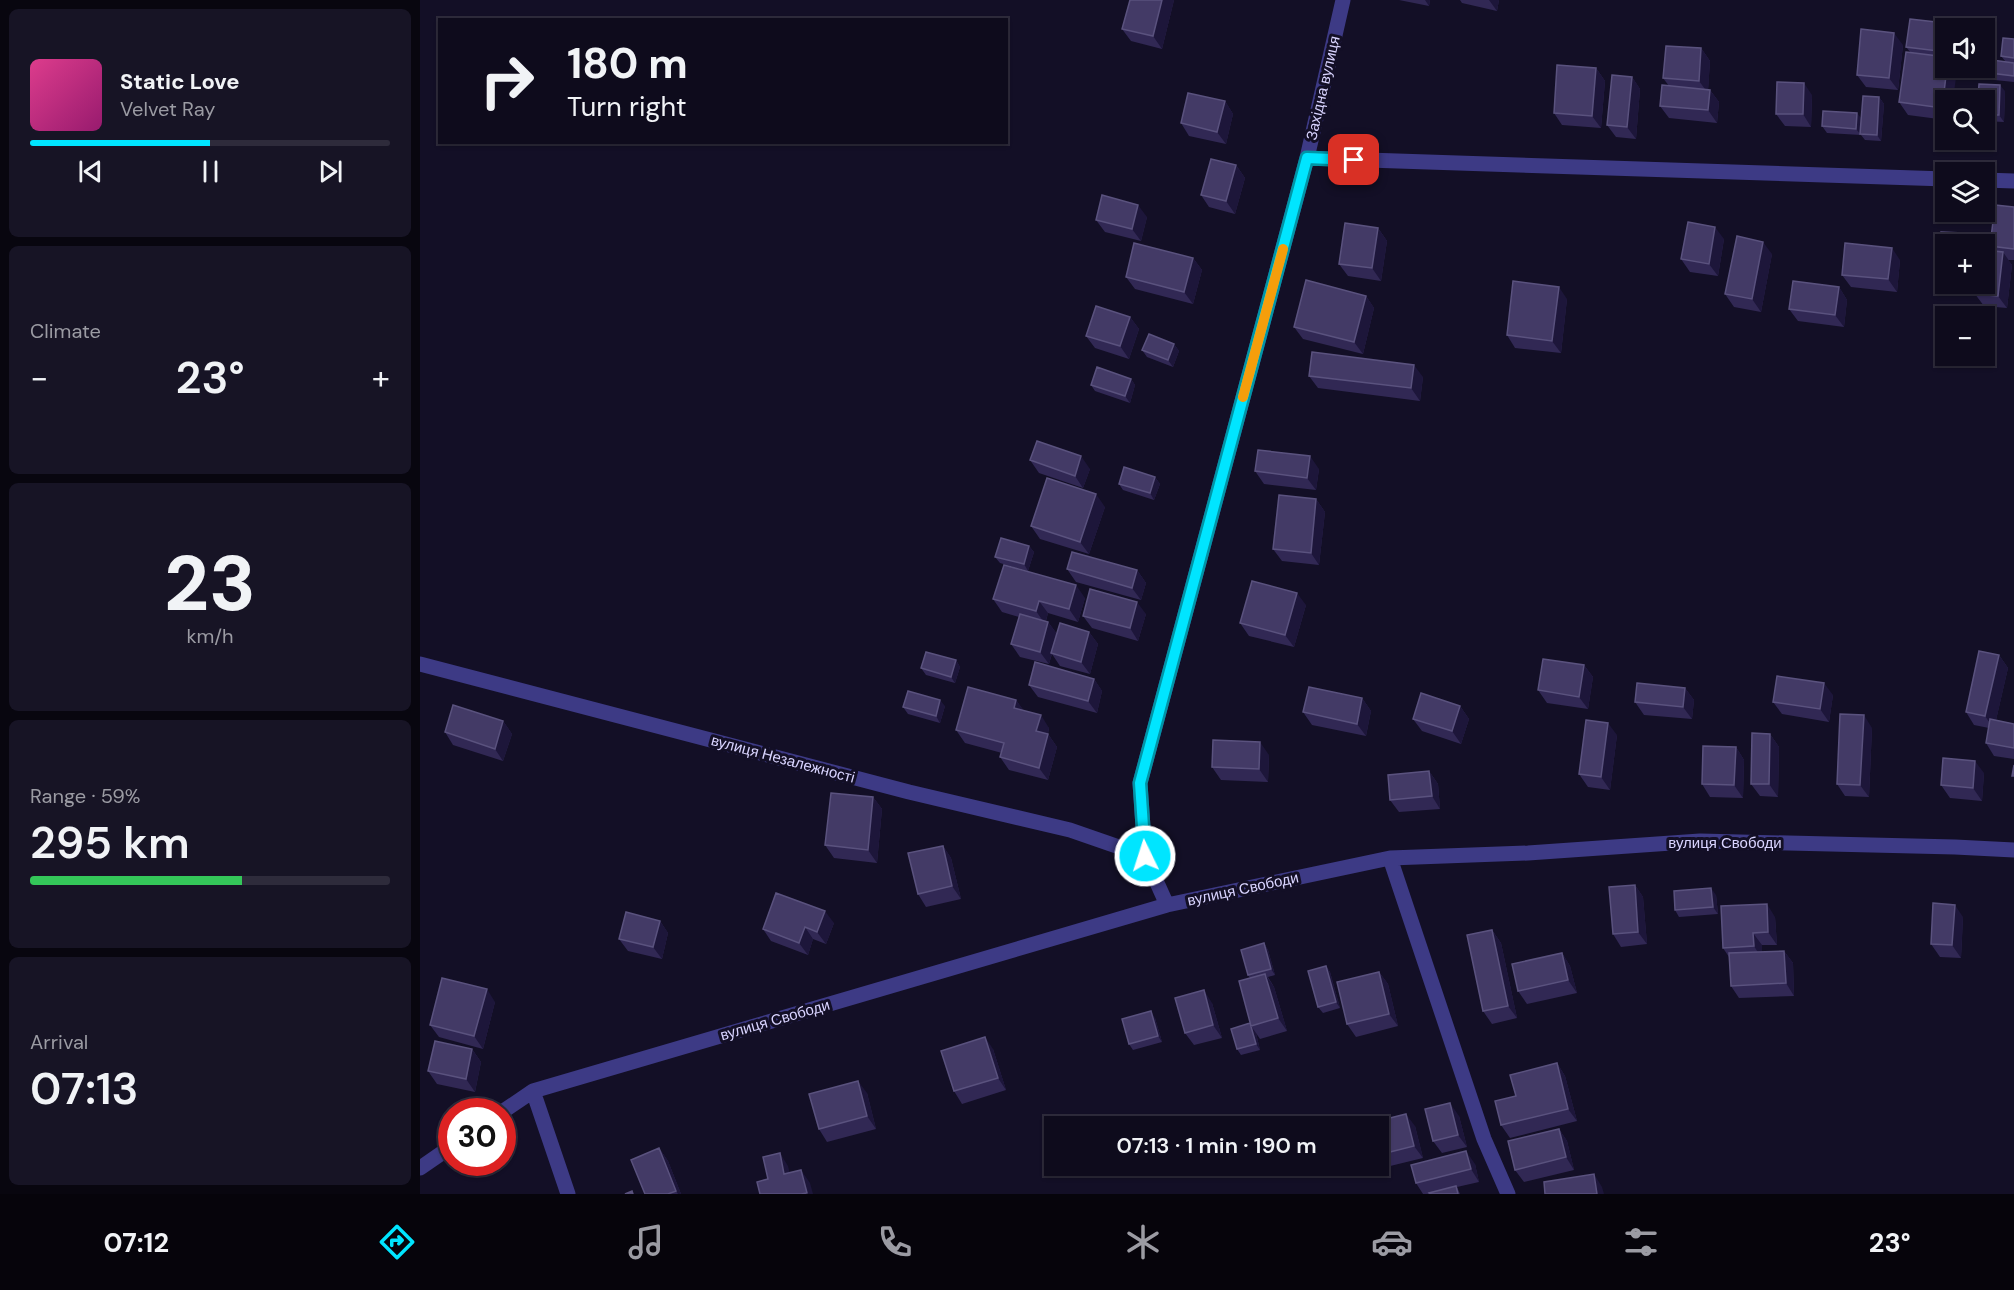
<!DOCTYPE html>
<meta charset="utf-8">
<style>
:root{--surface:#0e0b1c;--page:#171425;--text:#f1f3f6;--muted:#9b9ba3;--line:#2e2b3b;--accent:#00e5ff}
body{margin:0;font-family:"DM Sans",sans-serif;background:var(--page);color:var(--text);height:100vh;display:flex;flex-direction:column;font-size:22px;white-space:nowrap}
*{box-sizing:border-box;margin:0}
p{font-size:20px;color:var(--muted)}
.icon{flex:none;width:33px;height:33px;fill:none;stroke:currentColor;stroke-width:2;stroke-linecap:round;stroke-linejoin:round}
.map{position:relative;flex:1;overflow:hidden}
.sheet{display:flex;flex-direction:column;gap:9px;padding:9px;background:#08060f;width:420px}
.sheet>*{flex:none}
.hud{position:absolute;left:18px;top:18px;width:570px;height:126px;border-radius:0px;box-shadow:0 2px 4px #0004,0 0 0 2px var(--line);background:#0e0b1c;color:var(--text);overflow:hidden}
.controls{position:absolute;left:1515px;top:18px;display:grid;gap:12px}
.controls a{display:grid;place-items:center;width:60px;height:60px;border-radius:0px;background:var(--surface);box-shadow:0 2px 4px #0004,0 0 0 2px var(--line);font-size:30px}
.speed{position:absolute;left:18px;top:1098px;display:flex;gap:12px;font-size:30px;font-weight:700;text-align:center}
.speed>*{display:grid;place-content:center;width:78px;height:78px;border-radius:50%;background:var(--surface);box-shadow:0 2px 4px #0004,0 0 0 2px var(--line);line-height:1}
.speed .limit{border:9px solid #d22;background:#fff;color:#111}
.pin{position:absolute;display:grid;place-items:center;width:51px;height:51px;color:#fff;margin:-26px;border-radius:12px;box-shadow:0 3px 9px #0006}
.me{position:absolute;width:66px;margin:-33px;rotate:356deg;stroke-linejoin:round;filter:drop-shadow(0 0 4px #0008)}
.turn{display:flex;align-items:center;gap:21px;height:126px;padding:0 30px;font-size:27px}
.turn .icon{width:78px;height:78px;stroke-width:2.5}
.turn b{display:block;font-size:42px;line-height:51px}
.big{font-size:45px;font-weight:600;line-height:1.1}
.sheet .widget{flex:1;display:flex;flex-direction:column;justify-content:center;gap:9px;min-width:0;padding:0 21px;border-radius:9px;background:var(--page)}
.sheet .dial{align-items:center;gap:0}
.dial b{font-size:78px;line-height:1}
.song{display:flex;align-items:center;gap:18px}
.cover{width:72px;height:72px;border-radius:9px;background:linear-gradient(135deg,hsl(330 70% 55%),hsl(320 70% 35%))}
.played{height:6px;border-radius:3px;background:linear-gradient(90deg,var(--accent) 50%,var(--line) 50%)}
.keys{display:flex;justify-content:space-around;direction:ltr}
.heat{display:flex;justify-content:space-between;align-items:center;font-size:33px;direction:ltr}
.charge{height:9px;border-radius:4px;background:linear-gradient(90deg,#34c759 59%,var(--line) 0)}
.trip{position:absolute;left:624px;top:1116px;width:345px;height:60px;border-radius:0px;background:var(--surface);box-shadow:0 2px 4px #0004,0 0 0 2px var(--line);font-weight:600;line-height:60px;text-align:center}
.tabs{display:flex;height:96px;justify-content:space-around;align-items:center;background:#06040b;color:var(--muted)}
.tabs .icon{width:42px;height:42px}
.tabs .active{color:var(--accent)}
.tabs b{font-size:27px;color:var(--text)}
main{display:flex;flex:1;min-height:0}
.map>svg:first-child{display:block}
</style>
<main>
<section class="sheet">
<div class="widget">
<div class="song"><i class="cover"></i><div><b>Static Love</b><p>Velvet Ray</p></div></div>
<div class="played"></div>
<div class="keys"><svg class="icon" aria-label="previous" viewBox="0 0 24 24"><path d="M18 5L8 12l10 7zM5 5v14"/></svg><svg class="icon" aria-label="pause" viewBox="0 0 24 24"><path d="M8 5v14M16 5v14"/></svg><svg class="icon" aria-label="next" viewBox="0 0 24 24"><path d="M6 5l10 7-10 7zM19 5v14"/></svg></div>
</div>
<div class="widget"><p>Climate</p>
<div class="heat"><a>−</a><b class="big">23°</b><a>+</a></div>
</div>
<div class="widget dial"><b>23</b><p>km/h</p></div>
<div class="widget"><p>Range · 59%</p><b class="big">295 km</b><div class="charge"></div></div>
<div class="widget"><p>Arrival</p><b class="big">07:13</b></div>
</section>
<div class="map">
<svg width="1594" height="1194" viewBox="0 0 1594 1194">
<rect width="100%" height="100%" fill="#130f26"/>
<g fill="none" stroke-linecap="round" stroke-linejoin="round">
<path stroke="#3d3a85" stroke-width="15" d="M887,158l639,21
M1564,180l30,1
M0,664l489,128 161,38 75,26
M970,858l94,281 24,55
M747,905l-22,-49 -5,-73 167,-625 36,-158
M113,1091l35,103
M82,1112l31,-21 634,-186 223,-47 138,-5 172,-12 255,6 59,3
M0,1168l32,-22"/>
</g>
<path fill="#312854" d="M710,0h44l-12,49 -31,-8 -9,-12z
M979,0h31l-1,6z
M1040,0h39l-2,11 -35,-8z
M1526,28v40h9l2,2 -11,30v20l-38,-5 -9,-13 12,-49 -5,-6z
M1594,39v43l-19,-2 -5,-7 15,-12 -4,-5z
M1483,45l-5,45 -32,-3 -9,-12z
M1281,48l9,13 -2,29h2l9,12 -2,21 -48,-5 -9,-12 9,-20 -6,-8z
M1176,68l9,13 -4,47 -39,-3 -8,-12z
M1212,77l8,12 -4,50 -20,-2 -9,-12z
M1585,91l-1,31 -20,-1v-21z
M1392,95l-1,32 -26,-1 -9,-12z
M1459,97l5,7 -3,37 -16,-1 -4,-5 -34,-2 -5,-7 39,-8z
M805,101l8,13 -7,30 -37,-8 -8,-13z
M816,165l9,13 -10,36 -26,-7 -8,-12z
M1594,207v53h-6l4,5 -5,43 -23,-2 -9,-12 19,-43 -4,-5z
M727,217l-6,24 -36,-9 -9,-12z
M958,228l9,13 -6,40 -33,-5 -9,-12z
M1521,232l22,1 8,11h-25v38l-7,-10z
M1304,239l-6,37 -28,-4 -9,-13z
M1352,254l-11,58 -27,-5 -9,-13z
M773,258l9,12 -9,34 -58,-15 -9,-12z
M1480,260l-3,32 -46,-5 -9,-12z
M1527,284h23v2l-22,-1z
M1419,287l8,13 -3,27 -46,-6 -9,-12z
M946,296l8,12 -11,46 -60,-15 -9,-12z
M1147,299l-6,54 -46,-5 -8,-13z
M710,317l9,12 -10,30 -34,-11 -9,-12z
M754,344l5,7 -6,16 -26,-10 -5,-7z
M889,376l114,1 -3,24 -102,-13z
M711,379l4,6 -5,18 -35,-12 -4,-6z
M610,460l60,9 -7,19 -44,-15z
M899,469l-3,21 -52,-6 -9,-13z
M735,477l5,7 -6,16 -31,-10 -4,-6z
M896,499l9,13 -6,53 -37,-4 -9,-12z
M685,507l-16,47 -49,-15 -9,-13z
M609,546l5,6 -6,19 -28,-8 -5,-6z
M647,569l70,1 9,13 -5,17 -65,-18z
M665,598l-7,24 -30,-9 -2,8 2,1 9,12 32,-2 9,12 -8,30 -30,-8 -8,-12 -3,10 -29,-7 -9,-13 8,-27 -17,-5 -9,-13z
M886,605l-12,42 -45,-11 -9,-13z
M726,614l-8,27 -46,-13 -9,-12z
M1579,655l9,13 -12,52 18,4v35l-20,-3 -8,-13 3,-15 -15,-3 -8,-13z
M536,660l4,7 -5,16 -29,-8 -5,-7z
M1164,665l9,12 -5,32 -41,-6 -9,-13z
M674,679l8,12 -5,22 -59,-16 -9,-12z
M1265,688l9,12 -2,19 -48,-4 -9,-13z
M1413,695l-4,27 -47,-8 -9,-12z
M942,698l9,13 -5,25 -54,-11 -9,-13z
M596,700l7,10 26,18 -1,6 9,13 -9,33 -39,-10 -9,-13 2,-4 -37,-10 -9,-13z
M525,706l-5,17 -32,-9 -5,-7z
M1040,706l9,13 -8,25 -39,-13 -9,-12z
M83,721l9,13 -9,27 -50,-16 -8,-13z
M1452,728l-3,69 -24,-1 -8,-12z
M1350,734l9,13 -1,50 -18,-1 -9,-12z
M1197,735l-7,55 -22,-3 -9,-13z
M1316,747l8,13 -1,38 -33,-1 -8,-13z
M849,755l-1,27 -47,-2 -9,-13z
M1009,771l9,13 2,25 -41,3 -9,-12z
M1564,773l-2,28 -32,-3 -9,-13z
M453,797l9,12 -5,54 -43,-5 -9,-13z
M523,846l8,12 10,41 -35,8 -8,-13z
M1215,885l8,12 4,47 -26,3 -8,-13z
M1296,895l2,19 -39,3 -4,-7z
M1355,917l2,28h-15v7l22,-1 9,12 1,33 -55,2 -8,-12 -2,-29 -6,-9z
M1543,917l-2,41 -21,-1 -9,-13z
M240,921l8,12 -6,26 -34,-8 -9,-12z
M414,923l-8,21 -13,-5 -5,16 -37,-14 -8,-12z
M1072,930l9,13 16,75 -25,6 -9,-13z
M844,943l4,7 7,25 -7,2 6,10 13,44 -27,8 -4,-6 4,17 -19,5 -4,-6 13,-26v-45l-2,-3z
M1142,953l8,13 7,27 -50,11 -9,-13z
M906,966l4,6 10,36 -17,5 -5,-6z
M959,972l9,12 10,42 -42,11 -9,-13z
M75,1002l-12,47 -44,-12 -9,-12z
M792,1003l10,35 -28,7 -9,-12z
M735,1018l7,24 -29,8 -4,-6z
M52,1049l9,13 -6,30 -38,-8 -9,-13z
M573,1049l13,41 -44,14 -8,-13z
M1137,1063l8,13 12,45 -67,17 -9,-13 15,-29z
M447,1093l9,36 -49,13 -8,-13z
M1039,1116l8,31 -25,6 -9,-12z
M958,1126h37l8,32 -41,10 -4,-5z
M1139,1129l8,12 7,29 -50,12 -9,-12z
M239,1148l9,13 13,33h-36z
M1055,1164l4,18 -22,5 3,7h-37l-7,-11z"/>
<path fill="#1d163a" d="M742,0h12l-12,49 -9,-13z
M1005,0h5l-1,6z
M1069,0h10l-2,11z
M1474,33l9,12 -5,45 -9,-12z
M1281,48l9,13 -2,32 -9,-12z
M1176,68l9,13 -4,47 -9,-12z
M1527,68h8l2,2 -4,30h-7v14l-4,-6z
M1212,77l8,12 -4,50 -9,-12z
M1384,83l8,12 -1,32 -8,-13z
M1580,85l5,6 -1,31 -5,-7z
M1290,90l9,12 -2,21 -9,-13z
M1459,97l5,7 -3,37 -4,-6z
M805,101l8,13 -7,30 -9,-12z
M1437,113l5,6 -1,16 -5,-6z
M816,165l9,13 -10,36 -9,-13z
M718,205l9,12 -6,24 -9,-12z
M1295,227l9,12 -6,37 -9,-12z
M958,228l9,13 -6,40 -9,-13z
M1543,233l8,11h-9z
M1343,242l9,12 -11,58 -9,-13z
M1472,248l8,12 -3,32 -9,-13z
M1583,252l9,13 -5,43 -9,-12z
M773,258l9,12 -9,34 -9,-12z
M1139,287l8,12 -6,54 -9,-12z
M1419,287l8,13 -3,27 -9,-12z
M946,296l8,12 -11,46 -9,-12z
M710,317l9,12 -10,30 -9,-13z
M754,344l5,7 -6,16 -5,-7z
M994,365l9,12 -3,24 -9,-13z
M711,379l4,6 -5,18 -5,-7z
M661,456l9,13 -7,19 -8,-12z
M890,456l9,13 -3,21 -9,-12z
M735,477l5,7 -6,16 -4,-7z
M676,494l9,13 -16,47 -9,-12z
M896,499l9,13 -6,53 -8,-12z
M609,546l5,6 -6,19 -4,-7z
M717,570l9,13 -5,17 -9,-12z
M656,585l9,13 -7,24 -9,-13z
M877,593l9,12 -12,42 -9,-12z
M619,601l9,12 -3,11 -9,-13z
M717,602l9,12 -8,27 -8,-13z
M628,622l9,12 -8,30 -9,-12z
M669,632l9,12 -8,30 -9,-12z
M1579,655l9,13 -14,61 -9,-13z
M536,660l4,7 -5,16 -4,-6z
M1164,665l9,12 -5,32 -9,-12z
M674,679l8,12 -5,22 -9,-12z
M1404,683l9,12 -4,27 -9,-13z
M1265,688l9,12 -2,19 -9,-12z
M942,698l9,13 -5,25 -9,-12z
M520,700l5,6 -5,17 -4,-7z
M596,700l9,12 -11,-4z
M1040,706l9,13 -8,25 -9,-13z
M621,715l8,13 -4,16 -9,-13z
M1444,715l8,13 -3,69 -9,-12z
M83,721l9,13 -9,27 -8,-12z
M1188,723l9,12 -7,55 -9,-13z
M628,734l9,13 -9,33 -9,-12z
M1350,734l9,13 -1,50 -9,-13z
M840,742l9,13 -1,27 -9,-13z
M1316,747l8,13 -1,38 -9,-13z
M1555,761l9,12 -2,28 -9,-13z
M1009,771l9,13 2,25 -8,-13z
M453,797l9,12 -5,54 -9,-13z
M523,846l8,12 10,41 -9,-13z
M1215,885l8,12 4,47 -9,-12z
M1291,888l5,7 2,19 -5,-7z
M1347,904l8,13 2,28 -9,-13z
M1535,905l8,12 -2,41 -9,-13z
M405,911l9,12 -8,21 -9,-12z
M240,921l8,12 -6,26 -9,-12z
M385,927l8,12 -5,16 -9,-12z
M1072,930l9,13 16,75 -9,-12z
M1333,933l9,12v14l-8,-13z
M844,943l4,7 7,25 -4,-6z
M1364,951l9,12 1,33 -8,-13z
M1142,953l8,13 7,27 -9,-13z
M906,966l4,6 10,36 -4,-6z
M959,972l9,12 10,42 -9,-12z
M845,974l9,13 13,44 -9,-13z
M67,989l8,13 -12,47 -9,-13z
M784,990l8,13 10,35 -9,-13z
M731,1011l4,7 7,24 -4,-6z
M831,1026l5,7 4,17 -4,-6z
M565,1037l8,12 13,41 -8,-12z
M52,1049l9,13 -6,30 -9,-13z
M1137,1063l8,13 12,45 -9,-12z
M438,1081l9,12 9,36 -9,-13z
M1030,1103l9,13 8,31 -9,-12z
M986,1114l9,12 8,32 -9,-12z
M1139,1129l8,12 7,29 -8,-13z
M239,1148l9,13 13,33h-3l-2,-3z
M1046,1151l9,13 4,18 -8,-13z
M360,1153l8,13 5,21 -9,-13z
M381,1170l9,13 3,11h-5l-1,-1z
M1174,1174l8,13 2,7h-7z"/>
<path fill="#433a66" stroke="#5a527e" stroke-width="1.5" d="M710,0h32l-9,36 -31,-7z
M1490,19l52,6v3h-16v24l-40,-5z
M1441,29l33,4 -5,45 -32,-3z
M1583,38l11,1v19l-13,-2z
M1246,46l35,2 -2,33 -36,-3z
M1486,52l40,5v11h1l-5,40 -43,-6z
M1572,60l22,3v13l-24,-3z
M1137,65l39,3 -4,48 -38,-3z
M1192,75l20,2 -5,50 -20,-2z
M1357,82l27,1 -1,31h-27z
M1559,84l21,1 -1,30h-15v-15h-6z
M1242,85l48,5 -2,20 -48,-4z
M768,93l37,8 -8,31 -36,-9z
M1443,96l16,1 -2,38 -17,-1z
M1403,111l34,2 -1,16 -34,-3z
M791,159l25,6 -10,36 -25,-6z
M682,195l36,10 -6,24 -36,-9z
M1575,205l19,2v42l-24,-3z
M1268,222l27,5 -6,37 -28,-5z
M925,223l33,5 -6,40 -33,-4z
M1521,232l22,1 -1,11h-16v29l-7,-1z
M1317,236l26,6 -11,57 -27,-5z
M714,243l59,15 -9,34 -58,-15z
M1425,243l47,5 -4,31 -46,-4z
M1564,250l19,2 -5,44 -23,-2 1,-10h8z
M886,280l60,16 -12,46 -60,-15z
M1093,281l46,6 -7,54 -45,-6z
M1373,281l46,6 -4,28 -46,-6z
M676,306l34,11 -10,29 -34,-10z
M729,334l25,10 -6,16 -26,-10z
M892,352l102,13 -3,23 -102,-12z
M677,367l34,12 -6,17 -34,-11z
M617,441l44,15 -6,20 -45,-16z
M838,450l52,6 -3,22 -52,-7z
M704,467l31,10 -5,16 -31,-9z
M627,478l49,16 -16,48 -49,-16z
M859,495l37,4 -5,54 -38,-4z
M581,538l28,8 -5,18 -29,-7z
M652,552l65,18 -5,18 -65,-19z
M584,565l72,20 -7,24 -30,-8 -3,10 -43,-12z
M832,581l45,12 -12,42 -45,-12z
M670,589l47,13 -7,26 -47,-12z
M600,614l28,8 -8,30 -29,-8z
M640,623l29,9 -8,30 -30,-9z
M1559,651l20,4 -14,61 -19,-4z
M506,652l30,8 -5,17 -30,-9z
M1123,659l41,6 -5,32 -41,-7z
M615,662l59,17 -6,22 -59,-16z
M1357,676l47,7 -4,26 -47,-7z
M1217,683l48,5 -2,19 -48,-5z
M548,687l48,13 -2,8 27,7 -5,16 12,3 -9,34 -39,-11 4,-14 -48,-13z
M889,687l53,11 -5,26 -54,-12z
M488,691l32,9 -4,16 -33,-9z
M1001,693l39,13 -8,25 -39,-12z
M33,705l50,16 -8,28 -50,-17z
M1420,714l24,1 -4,70 -23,-1z
M1570,719l24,5v24l-28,-5z
M1166,720l22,3 -7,54 -22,-3z
M1332,733l18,1 -1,50h-18z
M793,740l47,2 -1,27 -47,-2z
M1283,746l33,1 -2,38 -32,-1z
M1523,758l32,3 -2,27 -32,-3z
M1594,765v11h-2z
M1009,771l3,25 -42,4 -2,-25z
M411,793l42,4 -5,53 -43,-5z
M523,846l9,40 -34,8 -10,-41z
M1215,885l3,47 -25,2 -4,-47z
M1291,888l2,19 -38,3 -1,-19z
M356,893l49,18 -8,21 -12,-5 -6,16 -36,-14z
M1513,903l22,2 -3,40 -21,-1z
M1347,904l1,28 -15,1 1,13 -31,2 -2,-42z
M206,912l34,9 -7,26 -34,-8z
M1072,930l16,76 -25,5 -16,-76z
M844,943l7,26 -23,6 -7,-25z
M1364,951l2,32 -55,3 -2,-33z
M1142,953l6,27 -50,11 -6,-27z
M906,966l10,36 -18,5 -10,-36z
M959,972l10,42 -42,10 -10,-42z
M845,974l13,44 -27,8 -12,-45z
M22,978l45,11 -13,47 -44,-11z
M784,990l9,35 -28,8 -10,-35z
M731,1011l7,25 -29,8 -7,-25z
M830,1023l6,21 -19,5 -6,-20z
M565,1037l13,41 -44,13 -13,-40z
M15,1041l37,8 -6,30 -38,-8z
M1137,1063l11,46 -67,16 -6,-24 21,-5 -6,-21z
M438,1081l9,35 -48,13 -10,-35z
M1030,1103l8,32 -25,6 -8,-32z
M986,1114l8,32 -36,9v-29h-12v-2z
M1139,1129l7,28 -51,13 -7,-29z
M239,1148l17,43 -8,3h-23l-14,-34z
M1046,1151l5,18 -55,14 -5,-18z
M360,1153l4,21 17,-4 6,23 -6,1h-41l-3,-12 11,-3 -5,-22z
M1174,1174l3,20h-52l-1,-12z
M1036,1186l2,8h-28l-1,-1z
M212,1191l1,3h-8z"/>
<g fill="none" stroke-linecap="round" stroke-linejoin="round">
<g stroke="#0095a6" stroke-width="15">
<path id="route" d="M725,856l-5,-73 167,-625 47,2"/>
</g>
<use href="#route" stroke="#00e5ff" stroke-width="10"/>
<path stroke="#f59e0b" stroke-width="10" d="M823,397l40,-148"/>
</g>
<g text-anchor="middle" stroke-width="6" stroke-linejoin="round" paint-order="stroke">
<g font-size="15" fill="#d9d4ff" stroke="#130f26">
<text transform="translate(903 88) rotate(-77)" y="5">Західна вулиця</text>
<text transform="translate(363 759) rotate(15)" y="5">вулиця Незалежності</text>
<text x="1305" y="848">вулиця Свободи</text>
<text transform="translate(823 889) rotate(-12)" y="5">вулиця Свободи</text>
<text transform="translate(355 1020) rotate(-16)" y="5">вулиця Свободи</text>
</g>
</g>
</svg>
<div class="controls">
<a><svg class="icon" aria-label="sound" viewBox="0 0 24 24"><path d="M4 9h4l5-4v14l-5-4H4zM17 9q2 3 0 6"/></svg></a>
<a><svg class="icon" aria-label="search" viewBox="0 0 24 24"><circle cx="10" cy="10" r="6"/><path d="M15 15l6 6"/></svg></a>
<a><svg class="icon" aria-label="layers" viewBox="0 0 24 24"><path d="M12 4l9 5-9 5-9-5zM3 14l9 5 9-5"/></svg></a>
<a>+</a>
<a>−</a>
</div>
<div class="speed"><div class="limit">30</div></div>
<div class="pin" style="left:934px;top:160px;background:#d93025"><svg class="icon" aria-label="arrive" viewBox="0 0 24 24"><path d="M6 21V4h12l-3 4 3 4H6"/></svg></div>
<svg class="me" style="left:725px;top:856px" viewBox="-20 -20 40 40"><circle r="17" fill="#00e5ff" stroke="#fff" stroke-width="3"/><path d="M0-11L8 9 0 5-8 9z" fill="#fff"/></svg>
<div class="trip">07:13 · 1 min · 190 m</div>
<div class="hud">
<div class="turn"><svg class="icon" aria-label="right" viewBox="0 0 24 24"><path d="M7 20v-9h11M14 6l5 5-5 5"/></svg><div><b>180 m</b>Turn right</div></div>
</div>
</div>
</main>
<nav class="tabs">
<b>07:12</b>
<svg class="icon active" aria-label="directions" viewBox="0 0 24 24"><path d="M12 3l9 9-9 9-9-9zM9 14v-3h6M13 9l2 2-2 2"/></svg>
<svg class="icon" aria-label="music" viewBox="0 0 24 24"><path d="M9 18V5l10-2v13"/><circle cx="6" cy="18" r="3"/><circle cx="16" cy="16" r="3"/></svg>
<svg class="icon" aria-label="phone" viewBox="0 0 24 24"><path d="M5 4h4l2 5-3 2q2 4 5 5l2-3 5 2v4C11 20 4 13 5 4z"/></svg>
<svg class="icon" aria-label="climate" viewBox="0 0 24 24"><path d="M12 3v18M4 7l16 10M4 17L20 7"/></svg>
<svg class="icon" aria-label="car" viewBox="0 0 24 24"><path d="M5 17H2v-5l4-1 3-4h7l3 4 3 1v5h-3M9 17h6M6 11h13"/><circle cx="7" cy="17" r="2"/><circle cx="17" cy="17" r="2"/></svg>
<svg class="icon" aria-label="filters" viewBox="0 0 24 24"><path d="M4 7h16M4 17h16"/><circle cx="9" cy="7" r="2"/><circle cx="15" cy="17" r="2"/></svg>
<b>23°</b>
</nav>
